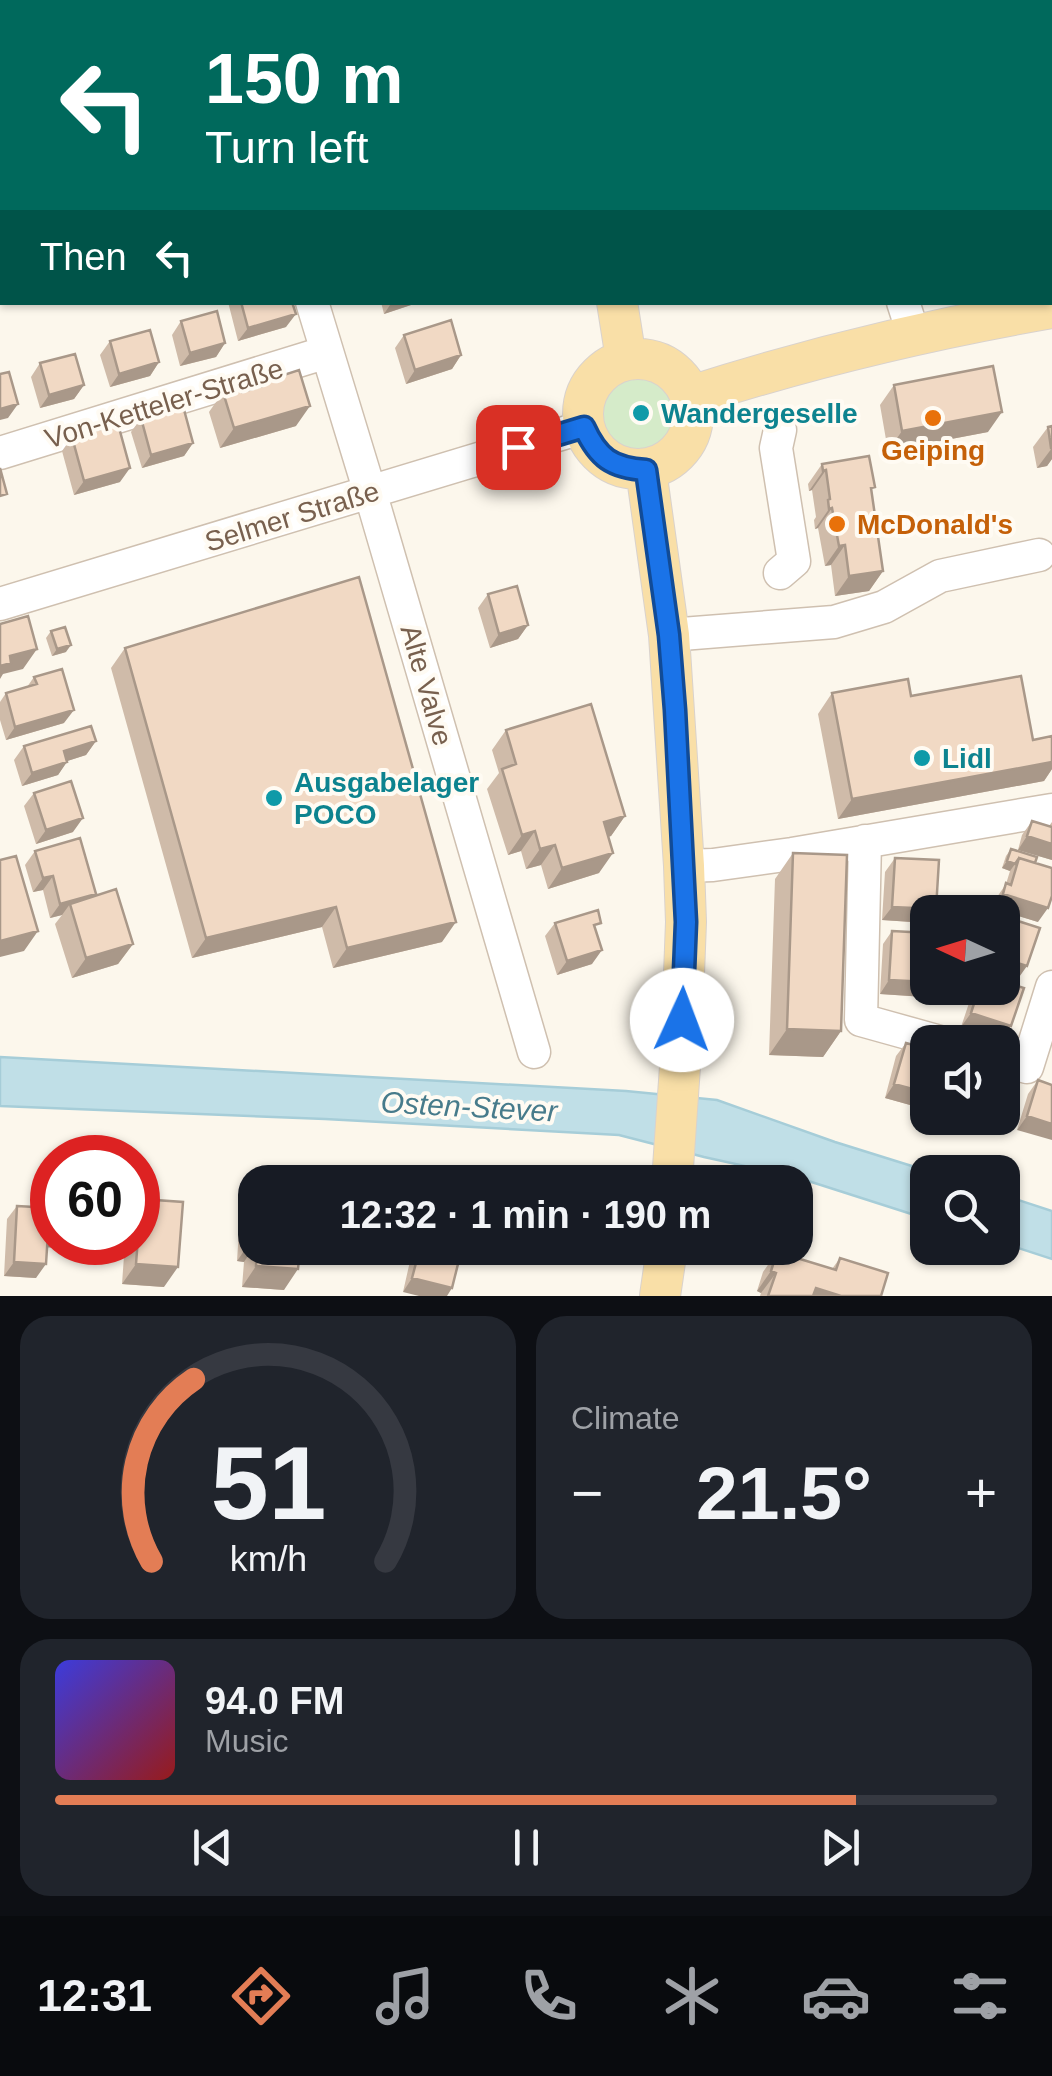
<!DOCTYPE html>
<meta charset="utf-8">
<style>
:root{--surface:#171b24;--page:#20242c;--text:#f1f3f6;--muted:#9ea1a6;--line:#363941;--accent:#e37d55}
body{margin:0;font-family:Helvetica,sans-serif;background:var(--page);color:var(--text);height:100vh;display:flex;flex-direction:column;font-size:38px;white-space:nowrap}
*{box-sizing:border-box;margin:0}
p{font-size:32px;color:var(--muted)}
.icon{flex:none;width:55px;height:55px;fill:none;stroke:currentColor;stroke-width:2;stroke-linecap:round;stroke-linejoin:round}
.map{position:relative;height:1296px;overflow:hidden}
.side{display:flex;flex-direction:column;gap:20px;padding:20px;background:#0d0f14;flex:1}
.side>*{flex:none}
.guide{position:absolute;left:0px;top:0px;width:1052px;height:305px;box-shadow:0 2px 8px #0004;background:#00695c;color:#fff;overflow:hidden}
.needle{width:65px;rotate:274deg}
.tools{position:absolute;left:910px;top:895px;display:grid;gap:20px}
.tools a{display:grid;place-items:center;width:110px;height:110px;border-radius:20px;background:var(--surface);box-shadow:0 2px 8px #0004;font-size:50px}
.speed{position:absolute;left:30px;top:1135px;display:flex;gap:20px;font-size:50px;font-weight:700;text-align:center}
.speed>*{display:grid;place-content:center;width:130px;height:130px;border-radius:50%;background:var(--surface);box-shadow:0 2px 8px #0004;line-height:1}
.speed .limit{border:15px solid #d22;background:#fff;color:#111}
.pin{position:absolute;display:grid;place-items:center;width:85px;height:85px;color:#fff;margin:-42px;border-radius:20px;box-shadow:0 5px 15px #0006}
.me{position:absolute;width:110px;margin:-55px;rotate:2deg;stroke-linejoin:round;filter:drop-shadow(0 0 8px #0008)}
.turn{display:flex;align-items:center;gap:35px;height:210px;padding:0 40px;font-size:45px}
.turn .icon{width:130px;height:130px;stroke-width:2.5}
.turn b{display:block;font-size:70px;line-height:85px}
.then{display:flex;align-items:center;height:95px;padding:0 40px;background:#0003;gap:20px;font-size:38px}
.big{font-size:75px;font-weight:800;line-height:1.1}
.side .card{flex:1;display:flex;flex-direction:column;justify-content:center;gap:15px;min-width:0;padding:0 35px;border-radius:30px;background:var(--page)}
.side .dial{align-items:center;gap:0}
.dial svg{height:260px;overflow:visible;fill:none;stroke:var(--line);stroke-width:7;stroke-linecap:round;text-anchor:middle}
.dial text{fill:var(--text);stroke:none}
.song{display:flex;align-items:center;gap:30px}
.cover{width:120px;height:120px;border-radius:15px;background:linear-gradient(135deg,hsl(240 70% 55%),hsl(0 70% 35%))}
.played{height:10px;border-radius:5px;background:linear-gradient(90deg,var(--accent) 85%,var(--line) 85%)}
.keys{display:flex;justify-content:space-around;direction:ltr}
.heat{display:flex;justify-content:space-between;align-items:center;font-size:55px;direction:ltr}
.side .tiles{flex:1;display:grid;gap:20px;grid-template-columns:1fr 1fr}
.card:last-child{grid-column:span 2}
.trip{position:absolute;left:238px;top:1165px;width:575px;height:100px;border-radius:30px;background:var(--surface);box-shadow:0 2px 8px #0004;font-weight:800;line-height:100px;text-align:center}
.menu{display:flex;height:160px;justify-content:space-around;align-items:center;background:#090b0e;color:var(--muted)}
.menu .icon{width:70px;height:70px}
.menu .on{color:var(--accent)}
.menu b{font-size:45px;color:var(--text)}
.map>svg:first-child{display:block}
</style>
<div class="map">
<svg width="1052" height="1296" viewBox="0 0 1052 1296">
<rect width="100%" height="100%" fill="#fcf7ec"/>
<path fill="#d5ebc9" d="M600 414a40 40 0 1 1 80 0a40 40 0 1 1-80 0Z"/>
<path fill="#c0dfe7" stroke="#a6cdd8" stroke-width="2.5" d="M0,1057l626,34 91,9 118,42 96,30h-3l-1,47 -128,-41 -95,-21 -85,-22 -294,-16 -325,-13z
M1003,1195l49,16v48l-49,-16z"/>
<g fill="none" stroke-linecap="round" stroke-linejoin="round">
<g stroke="#cfc0b0" stroke-width="35">
<path id="minor" d="M212,2l8,-2
M0,68l2,-1
M312,302l64,210 158,540
M903,302l11,34
M0,453l327,-101
M780,573l14,-12 -18,-113 4,-18
M0,604l584,-177
M669,635l165,-13 50,-15 56,-31 99,-21
M865,841l-4,179 79,22
M684,866l29,-1 79,-11 260,-44
M1002,1060l25,7 25,-80"/>
</g>
<g stroke="#d9d2cd" stroke-width="42">
<path id="major" d="M562,0l1,2
M617,302l9,57
M583 414a55 55 0 1 1 110 0a55 55 0 1 1-110 0Z
M691,396c118,-38 240,-67 361,-88
M646,470l23,165 15,231 2,56 -5,130 -9,130
M660,1296l7,-48"/>
</g>
<use href="#minor" stroke="#fff" stroke-width="32"/>
<use href="#major" stroke="#f9dfa7" stroke-width="40"/>
</g>
<path fill="#cfbba9" d="M47,0h47l-1,2h-45z
M228,302h64l-6,25 -48,14z
M381,302h39l-36,12z
M181,321l44,22 -9,14 -36,9 -8,-31z
M404,335l57,20 -9,14 -46,15 -11,-36z
M110,341l49,21 -9,14 -40,11 -10,-32z
M40,363l44,22 -10,14 -34,9 -9,-31z
M262,382l34,44 -76,22 -11,-36 14,-20h19l15,-5z
M894,385l94,47 -100,19 -8,-46z
M141,418l52,25 -9,13 -42,12 -11,-36z
M1052,426v33l-5,7 -10,2 -4,-21 15,-20z
M72,437l48,45 -46,13 -12,-44z
M822,464l49,28 12,79 -14,20 -34,5 -4,-31 -6,1 -7,-38 -3,1 -1,-9 2,-3 -4,-27 -3,1 -1,-7z
M488,594l40,31 -10,14 -28,9 -12,-40z
M51,631l15,21 -14,4 -6,-18z
M125,648l317,294 -109,26 -11,-41 -130,31 -81,-290z
M34,677l30,46 -58,17 -6,-20v-18l6,-9 21,-6z
M832,693l79,3 122,44 19,-4v33l-8,12 -206,38 -20,-105z
M506,730l119,86 -14,20 -3,1 -9,36 -51,16 -7,-24 -15,4 -5,-18 -13,4 -21,-66 12,-16 -7,-23z
M96,741l-10,14 -19,6 -9,14 -36,11 -8,-26 10,-14z
M34,793l39,39 -37,12 -12,-38z
M1032,821l17,5 3,-4v38l-34,-10 4,-15z
M1011,849l24,14 3,59 -45,-14 4,-11 9,-13 4,-13 -8,-3 4,-12z
M35,851l60,45 38,48 -15,20 -46,14 -17,-54 7,-9 -12,3 -7,-28 -10,2 -8,-27z
M793,853l48,178 -18,26 -54,-2 6,-176z
M895,858l32,65 -45,-3 3,-48z
M555,923l41,8 -4,33 -35,11 -12,-39z
M892,931l33,66 -45,-3 3,-50z
M974,988h28v52l-41,-13z
M906,1043l22,67 -43,-12 11,-42z
M1038,1080l14,5 -35,45 11,-36z
M141,1199l23,88 -42,-3 3,-42h13v-38z
M17,1206l47,42 -17,-1 -11,31 -32,-2 3,-57z
M253,1210h2v38h45l-16,42 -42,-3 2,-25 -7,-1 2,-31z
M413,1248h49l-59,44z
M777,1252l55,17 8,-11 41,38h-121l1,-3 -4,-2 6,-19z"/>
<path fill="#a99889" d="M68,0h26l-1,2h-32z
M1050,97h2v21h-2z
M392,302h28l-36,12z
M296,314l-10,13 -48,14 10,-13z
M225,343l-9,14 -36,9 10,-13z
M461,355l-9,14 -46,15 9,-14z
M159,362l-9,14 -40,11 9,-13z
M84,385l-10,14 -34,9 9,-13z
M18,404l-10,14 -8,2v-11z
M310,406l-14,20 -76,22 14,-20z
M1002,412l-14,20 -100,19 14,-20z
M193,443l-9,13 -42,12 9,-13z
M1052,448v11l-5,7 -10,2z
M130,468l-10,14 -46,13 10,-14z
M826,470l-14,20 -3,1 14,-20z
M832,508l-14,20 -3,1 14,-20z
M845,545l-14,20 -6,1 14,-20z
M883,571l-14,20 -34,5 14,-20z
M528,625l-10,14 -28,9 9,-14z
M71,645l-5,7 -14,4 5,-7z
M37,649l-14,20 -20,5 -3,5v-13l10,-10z
M74,710l-10,13 -58,17 9,-13z
M96,741l-10,14 -31,10 9,-14z
M67,762l-9,13 -36,11 10,-13z
M1052,762v7l-8,12 -206,38 14,-20z
M625,816l-14,20 -21,6 14,-20z
M83,818l-10,14 -37,12 10,-14z
M535,831l-14,20 -13,4 14,-20z
M1027,836l25,8v16l-34,-10z
M555,845l-14,20 -15,4 14,-20z
M613,853l-14,20 -51,16 14,-21z
M1007,861l8,3 -5,7 -8,-3z
M53,876l-10,14 -10,2 10,-14z
M96,894l-9,14 -17,-4 -8,11 -12,3 10,-14z
M1003,894l45,14 -10,14 -45,-14z
M336,907l-14,20 -130,31 14,-20z
M892,907l44,2 -2,3h-6l-1,11 -45,-3z
M456,922l-14,20 -109,26 14,-20z
M38,931l-14,20 -24,6v-16z
M133,944l-15,20 -46,14 14,-20z
M602,950l-10,14 -35,11 10,-14z
M1002,958l25,8 -10,14 -15,-5z
M889,980l39,2v6h3l-6,9 -45,-3z
M971,1013l40,13 -9,14 -41,-13z
M787,1029l54,2 -18,26 -54,-2z
M894,1084l26,7 8,10v9l-43,-12z
M1027,1116l25,8v16l-35,-10z
M48,1233h4v9h15l-3,6 -26,-1z
M251,1241h4v4l-11,17 -7,-1z
M14,1262l32,2 -10,14 -32,-2z
M136,1264l42,3 -14,20 -42,-3z
M256,1266l42,3 -14,21 -42,-3z
M771,1271l5,2 -15,20 -4,-2z
M412,1278l40,10 -5,8h-28l-16,-4z
M816,1288l25,8h-31z"/>
<path fill="#f1d9c4" stroke="#a99889" stroke-width="2.5" d="M1050,17h2v80h-2z
M2,96v63l-2,1v-63z
M241,302h51l4,12 -48,14z
M217,311l8,32 -35,10 -9,-32z
M451,320l10,35 -46,15 -11,-35z
M150,330l9,32 -40,12 -9,-33z
M75,354l9,31 -35,10 -9,-32z
M993,366l9,46 -100,19 -8,-46z
M299,370l11,36 -76,22 -11,-36 17,-5 2,5 21,-6 -1,-4z
M9,372l9,32 -18,5v-35z
M183,406l10,37 -42,12 -10,-37z
M118,424l12,44 -46,13 -12,-44z
M1052,426v22h-1l-3,-21z
M869,456l6,31 -4,1 12,83 -34,5 -4,-31 -6,1 -7,-38 -3,1 -1,-9 2,-1 -4,-29 -3,1 -1,-7z
M0,468l7,26 -7,2z
M359,577l97,345 -109,26 -11,-41 -130,31 -81,-290z
M517,586l11,39 -29,9 -11,-40z
M28,616l9,33 -27,7 1,7 -11,3v-42z
M65,627l6,18 -14,4 -6,-18z
M62,669l12,41 -59,17 -9,-34 31,-9 -3,-7z
M1021,676l12,64 19,-4v26l-200,37 -20,-106 76,-14 3,17z
M591,704l34,112 -21,6 9,31 -51,15 -7,-23 -15,4 -5,-18 -13,4 -20,-66 14,-5 -10,-34z
M91,726l5,15 -32,10 3,11 -35,11 -8,-27z
M71,781l12,37 -37,12 -12,-37z
M1032,821l20,6v17l-25,-8z
M80,838l16,56 -36,10 -7,-28 -10,2 -8,-27z
M1011,849l26,8 -2,6 -16,-5 -4,6 -8,-3z
M793,853l54,2 -6,176 -54,-2z
M16,856l22,75 -38,10v-81z
M895,858l44,2 -3,49 -44,-2z
M1019,858l33,10v28l-4,12 -45,-14 3,-11 5,2z
M116,889l17,55 -47,14 -16,-54z
M598,910l3,13 -7,2 8,25 -35,11 -12,-38z
M1002,916l38,12 -13,38 -25,-8z
M892,931l36,2v49l-39,-2z
M1002,981l22,7 -13,38 -40,-13 8,-25h23z
M906,1043l22,6v14l-8,28 -26,-7z
M927,1063h1v38l-13,-3 5,-7z
M1038,1080l14,5v39l-25,-8z
M141,1199l42,3 -5,65 -42,-3z
M17,1206l35,2v25h-4l-2,31 -32,-2z
M253,1210h2v31h-4z
M257,1248h43l-2,21 -42,-3z
M420,1248h42l-10,40 -40,-10z
M777,1252l59,18 4,-12 48,15 -7,23h-40l-25,-8 -3,8h-45l8,-23 -5,-2z"/>
<g fill="none" stroke-linecap="round" stroke-linejoin="round">
<g stroke="#114b97" stroke-width="25">
<path id="route" d="M518,447l66,-20c14,31 28,41 62,43l23,165 6,75 11,212 -4,98"/>
</g>
<use href="#route" stroke="#1a73e8" stroke-width="18"/>
</g>
<g fill="#0f9aa8" stroke="#fffbf3" stroke-width="4">
<circle cx="641" cy="413" r="10"/>
<circle cx="922" cy="758" r="10"/>
<circle cx="274" cy="798" r="10"/>
</g>
<g fill="#e8710a" stroke="#fffbf3" stroke-width="4">
<circle cx="933" cy="418" r="10"/>
<circle cx="837" cy="524" r="10"/>
</g>
<g text-anchor="middle" stroke-width="8" stroke-linejoin="round" paint-order="stroke">
<g font-size="28" fill="#78604e" stroke="#fffbf3">
<text transform="translate(164 403) rotate(-17)" y="10">Von-Ketteler-Straße</text>
<text transform="translate(292 516) rotate(-17)" y="10">Selmer Straße</text>
<text transform="translate(427 685) rotate(74)" y="10">Alte Valve</text>
</g>
<g font-size="28" font-weight="bold" fill="#0d838f" stroke="#fffbf3" text-anchor="start">
<text x="661" y="423">Wandergeselle</text>
<text x="942" y="768">Lidl</text>
<text x="294" y="792">Ausgabelager<tspan x="294" dy="32">POCO</tspan></text>
</g>
<g font-size="28" font-weight="bold" fill="#c56008" stroke="#fffbf3">
<text x="933" y="460">Geiping</text>
<text x="857" y="534" text-anchor="start">McDonald's</text>
</g>
<g font-size="30" font-style="italic" fill="#477b8b" stroke="#fffbf3">
<text transform="translate(469 1107) rotate(3)" y="10">Osten-Stever</text>
</g>
</g>
</svg>
<div class="tools">
<a><svg class="needle" viewBox="-14 -14 28 28"><path d="M0-13l5 13h-10z" fill="#e53935"/><path d="M0 13l5-13h-10z" fill="#9ea1a6"/></svg></a>
<a><svg class="icon" aria-label="sound" viewBox="0 0 24 24"><path d="M4 9h4l5-4v14l-5-4H4zM17 9q2 3 0 6"/></svg></a>
<a><svg class="icon" aria-label="search" viewBox="0 0 24 24"><circle cx="10" cy="10" r="6"/><path d="M15 15l6 6"/></svg></a>
</div>
<div class="speed"><div class="limit">60</div></div>
<div class="pin" style="left:518px;top:447px;background:#d93025"><svg class="icon" aria-label="arrive" viewBox="0 0 24 24"><path d="M6 21V4h12l-3 4 3 4H6"/></svg></div>
<svg class="me" style="left:682px;top:1020px" viewBox="-20 -20 40 40"><circle r="19" fill="#fff"/><path d="M0-13L10 11 0 6-10 11z" fill="#1a73e8"/></svg>
<div class="trip">12:32 · 1 min · 190 m</div>
<div class="guide">
<div class="turn"><svg class="icon" aria-label="left" viewBox="0 0 24 24"><path d="M17 20v-9H6M10 6l-5 5 5 5"/></svg><div><b>150 m</b>Turn left</div></div>
<div class="then">Then<svg class="icon" aria-label="left" viewBox="0 0 24 24"><path d="M17 20v-9H6M10 6l-5 5 5 5"/></svg></div>
</div>
</div>
<section class="side">
<div class="tiles">
<div class="card dial"><svg viewBox="0 0 100 80">
<path d="M14 69A42 42 0 1 1 86 69"/>
<path d="M14 69A42 42 0 0 1 27 13" stroke="#e37d55"/>
<text x="50" y="56" font-size="32" font-weight="700">51</text>
<text x="50" y="72" font-size="11">km/h</text>
</svg></div>
<div class="card"><p>Climate</p>
<div class="heat"><a>−</a><b class="big">21.5°</b><a>+</a></div>
</div>
<div class="card">
<div class="song"><i class="cover"></i><div><b>94.0 FM</b><p>Music</p></div></div>
<div class="played"></div>
<div class="keys"><svg class="icon" aria-label="previous" viewBox="0 0 24 24"><path d="M18 5L8 12l10 7zM5 5v14"/></svg><svg class="icon" aria-label="pause" viewBox="0 0 24 24"><path d="M8 5v14M16 5v14"/></svg><svg class="icon" aria-label="next" viewBox="0 0 24 24"><path d="M6 5l10 7-10 7zM19 5v14"/></svg></div>
</div>
</div>
</section>
<nav class="menu">
<b>12:31</b>
<svg class="icon on" aria-label="directions" viewBox="0 0 24 24"><path d="M12 3l9 9-9 9-9-9zM9 14v-3h6M13 9l2 2-2 2"/></svg>
<svg class="icon" aria-label="music" viewBox="0 0 24 24"><path d="M9 18V5l10-2v13"/><circle cx="6" cy="18" r="3"/><circle cx="16" cy="16" r="3"/></svg>
<svg class="icon" aria-label="phone" viewBox="0 0 24 24"><path d="M5 4h4l2 5-3 2q2 4 5 5l2-3 5 2v4C11 20 4 13 5 4z"/></svg>
<svg class="icon" aria-label="climate" viewBox="0 0 24 24"><path d="M12 3v18M4 7l16 10M4 17L20 7"/></svg>
<svg class="icon" aria-label="car" viewBox="0 0 24 24"><path d="M5 17H2v-5l4-1 3-4h7l3 4 3 1v5h-3M9 17h6M6 11h13"/><circle cx="7" cy="17" r="2"/><circle cx="17" cy="17" r="2"/></svg>
<svg class="icon" aria-label="filters" viewBox="0 0 24 24"><path d="M4 7h16M4 17h16"/><circle cx="9" cy="7" r="2"/><circle cx="15" cy="17" r="2"/></svg>
</nav>
